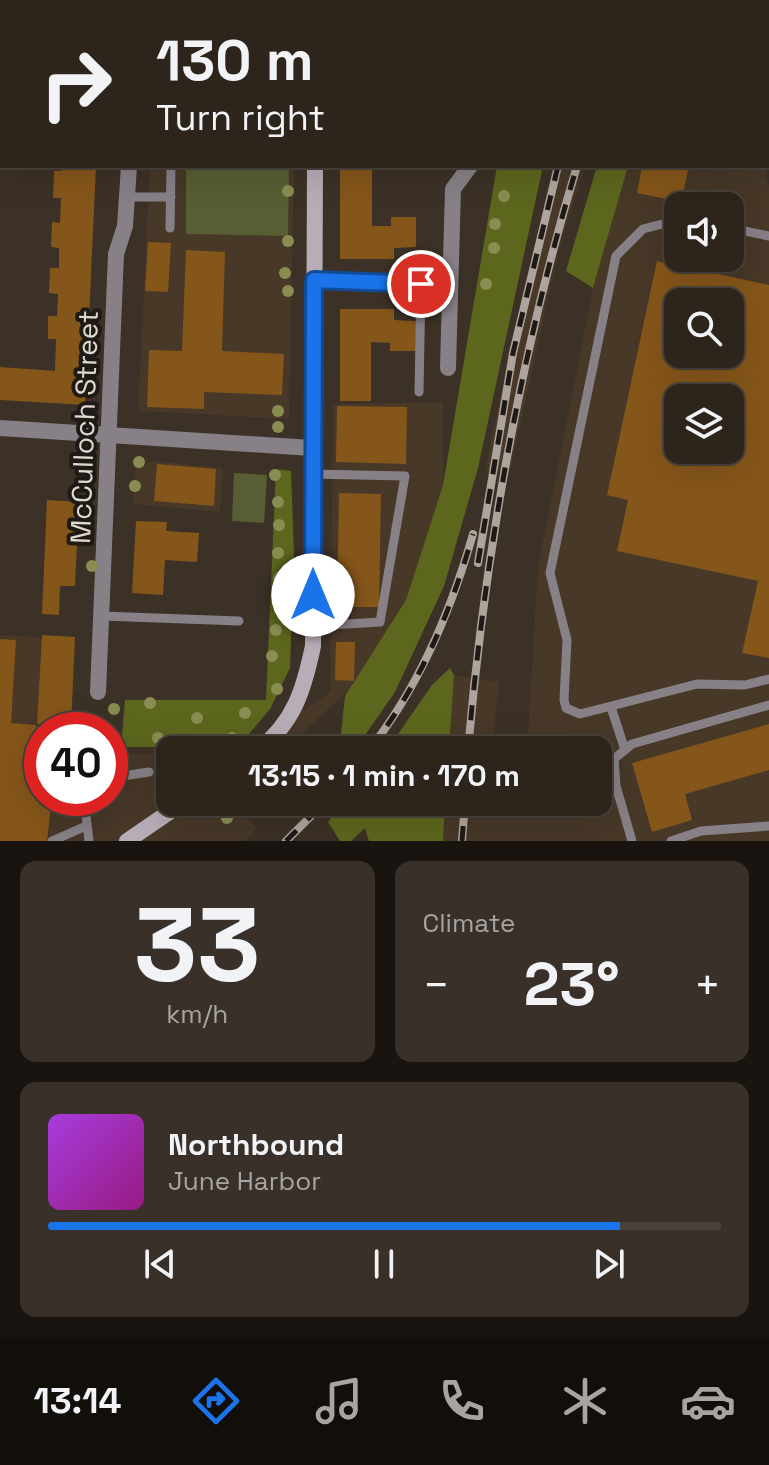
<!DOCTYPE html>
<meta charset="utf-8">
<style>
:root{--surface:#2d251c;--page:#393129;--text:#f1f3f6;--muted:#a7a5a3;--line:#48423b;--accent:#1a73e8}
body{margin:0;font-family:"Space Grotesk",sans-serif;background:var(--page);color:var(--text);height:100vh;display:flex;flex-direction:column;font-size:30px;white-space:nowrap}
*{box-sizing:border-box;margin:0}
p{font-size:26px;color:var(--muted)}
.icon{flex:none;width:44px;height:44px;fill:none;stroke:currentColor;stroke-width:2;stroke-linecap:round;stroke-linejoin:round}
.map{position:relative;height:841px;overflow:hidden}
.details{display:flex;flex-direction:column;gap:20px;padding:20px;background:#19140f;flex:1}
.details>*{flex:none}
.banner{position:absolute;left:0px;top:0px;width:770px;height:168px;box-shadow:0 8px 32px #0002,0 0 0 2px var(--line);background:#2d251c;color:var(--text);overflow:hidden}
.tools{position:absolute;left:664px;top:192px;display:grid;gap:16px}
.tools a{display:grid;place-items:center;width:80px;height:80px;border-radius:16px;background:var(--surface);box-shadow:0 8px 32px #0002,0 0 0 2px var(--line);font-size:40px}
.speed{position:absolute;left:24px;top:712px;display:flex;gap:16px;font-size:40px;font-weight:700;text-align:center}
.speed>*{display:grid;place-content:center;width:104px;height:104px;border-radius:50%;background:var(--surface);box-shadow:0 8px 32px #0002,0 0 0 2px var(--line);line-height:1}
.speed .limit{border:12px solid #d22;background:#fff;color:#111}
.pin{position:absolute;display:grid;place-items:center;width:68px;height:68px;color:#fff;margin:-34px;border:4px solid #fff;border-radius:50%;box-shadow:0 2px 8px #0007}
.me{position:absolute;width:88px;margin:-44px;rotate:0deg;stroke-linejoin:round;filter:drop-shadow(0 0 6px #0008)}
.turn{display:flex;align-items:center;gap:28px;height:168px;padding:0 24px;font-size:36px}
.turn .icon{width:104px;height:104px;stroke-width:2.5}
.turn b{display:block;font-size:56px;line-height:68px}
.big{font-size:60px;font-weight:600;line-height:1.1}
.details .tile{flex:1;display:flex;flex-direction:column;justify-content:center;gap:12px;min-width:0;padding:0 28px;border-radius:16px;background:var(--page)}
.details .dial{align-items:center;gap:0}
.dial b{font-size:104px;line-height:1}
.song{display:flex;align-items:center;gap:24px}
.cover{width:96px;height:96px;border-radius:12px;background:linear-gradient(135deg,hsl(280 70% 55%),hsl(310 70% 35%))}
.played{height:8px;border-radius:4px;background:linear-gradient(90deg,var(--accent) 85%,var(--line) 85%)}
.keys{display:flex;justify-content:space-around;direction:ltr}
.heat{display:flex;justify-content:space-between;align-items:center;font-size:44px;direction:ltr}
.details .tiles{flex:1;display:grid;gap:20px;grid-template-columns:1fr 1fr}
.tile:last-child{grid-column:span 2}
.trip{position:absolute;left:156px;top:736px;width:456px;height:80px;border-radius:16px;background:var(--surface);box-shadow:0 8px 32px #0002,0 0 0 2px var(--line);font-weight:600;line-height:80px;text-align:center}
.menu{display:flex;height:128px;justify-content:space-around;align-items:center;background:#120f0b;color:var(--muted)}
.menu .icon{width:56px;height:56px}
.menu .selected{color:var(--accent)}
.menu b{font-size:36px;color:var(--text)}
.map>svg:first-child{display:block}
</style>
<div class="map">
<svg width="769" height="841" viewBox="0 0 769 841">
<rect width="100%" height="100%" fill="#3c3126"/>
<path fill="#473828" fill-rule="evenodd" d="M150,166h144l-5,253 -151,-8z
M556,166h29l-27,87 -49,222 -24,-5 30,-144z
M628,166h135l6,20v655h-326l2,-39h153v-52h-71l11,-183 55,-279zM678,206h52v52h-52zM678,302h52v52h-52zM678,398h52v52h-52z
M443,402v83l-37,115 -40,74 -82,76h-38l84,-58 3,-288z
M152,461l71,7 -3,44 -87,-8 3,-37z
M0,635l41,2 -3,77 46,4 -2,12h-40v68h68v-45l60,1v48h64l23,26 -12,13h-245z
M454,675l45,7 -7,68h-43z"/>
<path fill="#575e33" d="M186,166h103l-1,70 -102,-2z
M234,473l33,2 -3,48 -32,-2z"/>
<path fill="#5d661d" d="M497,166h46l-65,302 -34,118 -49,106 -39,56 -50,2 3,-12 32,-4 4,-38 61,-96 37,-115z
M597,166h31l-35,122 -27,-17z
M276,469l15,2 3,83 -4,114 -20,41 -21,25 -28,13h-100l4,-47h141z
M450,668l4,7 -5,75h-62l45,-65z
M344,802h101l-2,39h-74l-4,-13 -14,13h-11l-12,-19z"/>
<path fill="#85561a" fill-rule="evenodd" d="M63,166h33l-11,239 -85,-5v-33l55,4 1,-32h-8v-23h9l1,-22 -9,-1 1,-25h9v-20l-8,-1 1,-25 8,1 1,-25h-8l1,-27h8z
M642,166h47l-8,36 -44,-9z
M340,167h32v59h19v-9h25v30l-22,1v11h-54z
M148,242l23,1 -3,49 -23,-1z
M186,250l39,2 -3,99 62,3 -2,41 -78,-3v17l-57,-2 2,-57 33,1z
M657,261l112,24v373l-27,-5 16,-72 -141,-30 11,-51 -21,-5zM678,302h52v52h-52zM678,398h52v52h-52z
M340,309h54v11l22,1v30h-26v-8l-19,-1v59h-31z
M337,406l70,1 -1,57 -70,-2z
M157,464l59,5 -2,37 -60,-5z
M339,493l42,1 -2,113h-42z
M47,500l32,2 -4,84h-15l-1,29 -17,-1z
M136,521l31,1 -1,9 33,2 -2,29 -32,-2 -2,35 -31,-2z
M42,635l33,2 -4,89 -34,-2z
M0,639l16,1 -5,83 25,2 -2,36 8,1v36h10l-5,43h-47z
M336,642h19l-1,39 -19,-1z
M769,724v46l-84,24 7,26 -40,12 -20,-69z
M599,745l9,32 -10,3v-35z"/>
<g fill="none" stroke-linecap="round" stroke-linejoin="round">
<path stroke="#878187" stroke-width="9" d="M765,0l1,2
M768,9l1,3
M127,197h44
M678,220l-35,9 -27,27 -66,317 17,67 -3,60 2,8 14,6 117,-30 48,1 24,-6
M170,228l1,-62
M730,228l39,8
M419,392l2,-108
M312,474l93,2 -25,146 -67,4
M102,616l137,5
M611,707l14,43
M110,778l39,-6
M84,798l5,43
M52,841l34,-15
M632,841l-16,-55 -2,-27 18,-15 137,-39
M671,841l30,-10 68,-5"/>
<path stroke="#878187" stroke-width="16" d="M128,2l1,-2
M425,2h47
M524,2v-2
M314,280l107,4
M448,368l5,-179 17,-23
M0,428l312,20
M98,692l18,-438 9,-28 4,-60"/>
<path stroke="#b6adb6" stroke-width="16" d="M317,2v-2
M258,750c36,-27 46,-61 55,-104l2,-480
M127,841l57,-39"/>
<g stroke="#ada59d" stroke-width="8">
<path id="rail" d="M606,2v-2
M628,2l1,-2
M478,563l35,-210 45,-187
M369,750c51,-64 82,-139 104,-216
M468,750c17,-197 52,-395 109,-584
M286,841l39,-39
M462,841l3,-39"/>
</g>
<use href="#rail" stroke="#1f1a15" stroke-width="5" stroke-dasharray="15" stroke-linecap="butt"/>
</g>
<g fill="#8a8d52">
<circle cx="288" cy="191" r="6"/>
<circle cx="504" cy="196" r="6"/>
<circle cx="495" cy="224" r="6"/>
<circle cx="288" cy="241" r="6"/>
<circle cx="494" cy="248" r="6"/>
<circle cx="285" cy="273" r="6"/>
<circle cx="486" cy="284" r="6"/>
<circle cx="288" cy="291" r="6"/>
<circle cx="278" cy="411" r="6"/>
<circle cx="278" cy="427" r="6"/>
<circle cx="139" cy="462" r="6"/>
<circle cx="275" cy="475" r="6"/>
<circle cx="135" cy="486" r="6"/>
<circle cx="278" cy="502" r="6"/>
<circle cx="279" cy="525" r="6"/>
<circle cx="278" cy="553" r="6"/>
<circle cx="92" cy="566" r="6"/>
<circle cx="279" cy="578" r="6"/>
<circle cx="281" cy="604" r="6"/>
<circle cx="276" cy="630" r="6"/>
<circle cx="272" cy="656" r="6"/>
<circle cx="277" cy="689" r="6"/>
<circle cx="150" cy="703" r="6"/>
<circle cx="114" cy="709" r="6"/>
<circle cx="245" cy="713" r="6"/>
<circle cx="197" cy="718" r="6"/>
<circle cx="158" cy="738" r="6"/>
<circle cx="232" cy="738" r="6"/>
<circle cx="336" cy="741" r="6"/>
<circle cx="204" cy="742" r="6"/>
<circle cx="121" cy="750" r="6"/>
<circle cx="227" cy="818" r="6"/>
</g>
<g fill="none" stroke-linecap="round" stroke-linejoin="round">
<g stroke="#114b97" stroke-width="20">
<path id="route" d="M313,595l1,-315 107,4"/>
</g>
<use href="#route" stroke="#1a73e8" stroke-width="14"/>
</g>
<g text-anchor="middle" stroke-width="8" stroke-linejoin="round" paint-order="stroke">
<g font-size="28" fill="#e0d9d2" stroke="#1f1a15">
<text transform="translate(84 427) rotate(-88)" y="10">McCulloch Street</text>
</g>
</g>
</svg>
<div class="tools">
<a><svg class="icon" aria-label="sound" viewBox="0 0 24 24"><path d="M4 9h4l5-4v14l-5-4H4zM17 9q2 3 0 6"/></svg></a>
<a><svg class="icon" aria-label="search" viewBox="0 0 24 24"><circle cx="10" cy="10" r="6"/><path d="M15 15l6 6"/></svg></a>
<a><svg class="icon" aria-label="layers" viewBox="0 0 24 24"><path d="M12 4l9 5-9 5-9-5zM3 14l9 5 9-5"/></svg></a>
</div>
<div class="speed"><div class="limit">40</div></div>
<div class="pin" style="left:421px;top:284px;background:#d93025"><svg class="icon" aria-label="arrive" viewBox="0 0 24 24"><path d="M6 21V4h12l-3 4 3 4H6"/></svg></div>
<svg class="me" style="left:313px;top:595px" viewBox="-20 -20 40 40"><circle r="19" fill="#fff"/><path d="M0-13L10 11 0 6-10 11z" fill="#1a73e8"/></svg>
<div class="trip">13:15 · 1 min · 170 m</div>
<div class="banner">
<div class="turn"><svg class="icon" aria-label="right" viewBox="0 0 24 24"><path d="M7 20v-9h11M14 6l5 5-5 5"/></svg><div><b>130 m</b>Turn right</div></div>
</div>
</div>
<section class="details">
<div class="tiles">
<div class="tile dial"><b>33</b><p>km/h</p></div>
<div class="tile"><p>Climate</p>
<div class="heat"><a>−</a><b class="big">23°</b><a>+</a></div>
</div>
<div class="tile">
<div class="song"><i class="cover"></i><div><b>Northbound</b><p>June Harbor</p></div></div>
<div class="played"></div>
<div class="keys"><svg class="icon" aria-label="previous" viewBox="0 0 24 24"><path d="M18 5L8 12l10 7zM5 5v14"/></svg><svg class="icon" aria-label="pause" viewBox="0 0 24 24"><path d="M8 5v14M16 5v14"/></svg><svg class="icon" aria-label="next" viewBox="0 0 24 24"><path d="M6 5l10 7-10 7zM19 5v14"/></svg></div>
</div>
</div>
</section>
<nav class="menu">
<b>13:14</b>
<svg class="icon selected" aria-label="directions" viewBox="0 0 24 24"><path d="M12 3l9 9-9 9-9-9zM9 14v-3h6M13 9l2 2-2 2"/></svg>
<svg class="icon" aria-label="music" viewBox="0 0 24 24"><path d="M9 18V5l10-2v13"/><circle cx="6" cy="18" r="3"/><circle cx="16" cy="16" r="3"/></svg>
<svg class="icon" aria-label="phone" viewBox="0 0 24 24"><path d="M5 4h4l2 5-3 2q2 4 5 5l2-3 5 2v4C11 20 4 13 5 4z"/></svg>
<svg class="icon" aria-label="climate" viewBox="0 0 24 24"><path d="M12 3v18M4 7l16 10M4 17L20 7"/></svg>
<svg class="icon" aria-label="car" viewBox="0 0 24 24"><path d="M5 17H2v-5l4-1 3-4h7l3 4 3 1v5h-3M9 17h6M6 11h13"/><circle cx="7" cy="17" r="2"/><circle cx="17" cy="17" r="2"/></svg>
</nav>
